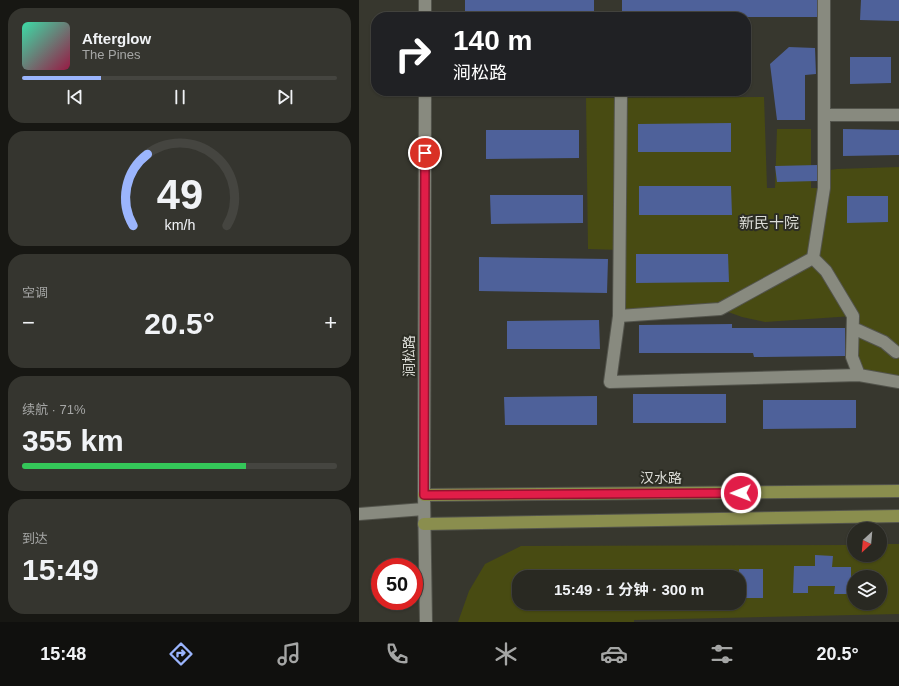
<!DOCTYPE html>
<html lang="zh">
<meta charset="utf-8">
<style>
:root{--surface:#292922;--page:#35352f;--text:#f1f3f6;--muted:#a5a6a5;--line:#454540;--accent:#9bb5fd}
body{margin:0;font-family:Arial,"Noto Sans SC",sans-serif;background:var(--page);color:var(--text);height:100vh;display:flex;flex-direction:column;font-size:15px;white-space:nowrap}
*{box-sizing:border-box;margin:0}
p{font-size:13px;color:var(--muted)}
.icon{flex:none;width:22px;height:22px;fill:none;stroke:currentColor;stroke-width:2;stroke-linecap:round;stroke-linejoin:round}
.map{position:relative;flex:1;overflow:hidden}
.sheet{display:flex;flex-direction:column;gap:8px;padding:8px;background:#171713;width:359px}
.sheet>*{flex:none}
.banner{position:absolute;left:12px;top:12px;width:380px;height:84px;border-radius:16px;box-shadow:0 1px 3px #0004,0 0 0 1px var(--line);background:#202124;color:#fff;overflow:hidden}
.needle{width:26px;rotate:206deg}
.fabs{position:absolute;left:488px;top:522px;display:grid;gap:8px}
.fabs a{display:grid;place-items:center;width:40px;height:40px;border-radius:50%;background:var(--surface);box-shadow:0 1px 3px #0004,0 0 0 1px var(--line);font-size:20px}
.speed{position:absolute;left:12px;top:558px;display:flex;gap:8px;font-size:20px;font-weight:700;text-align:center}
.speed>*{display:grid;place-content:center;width:52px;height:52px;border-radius:50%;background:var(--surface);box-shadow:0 1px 3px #0004,0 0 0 1px var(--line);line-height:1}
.speed .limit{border:6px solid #d22;background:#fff;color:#111}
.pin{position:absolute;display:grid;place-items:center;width:34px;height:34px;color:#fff;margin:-17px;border:2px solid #fff;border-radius:50%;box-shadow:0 1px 4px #0007}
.me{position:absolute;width:44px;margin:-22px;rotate:269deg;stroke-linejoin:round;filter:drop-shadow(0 0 3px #0008)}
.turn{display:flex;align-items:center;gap:14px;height:84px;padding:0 16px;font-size:18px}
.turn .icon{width:52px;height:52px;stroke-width:2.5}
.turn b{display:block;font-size:28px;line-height:34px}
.big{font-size:30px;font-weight:700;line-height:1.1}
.sheet .widget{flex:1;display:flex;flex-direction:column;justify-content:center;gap:6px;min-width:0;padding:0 14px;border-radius:16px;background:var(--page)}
.sheet .dial{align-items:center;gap:0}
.dial svg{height:104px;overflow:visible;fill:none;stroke:var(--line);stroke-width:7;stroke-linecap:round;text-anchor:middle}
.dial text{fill:var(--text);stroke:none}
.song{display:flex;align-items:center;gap:12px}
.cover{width:48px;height:48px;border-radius:6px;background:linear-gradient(135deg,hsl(160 70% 55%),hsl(340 70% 35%))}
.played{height:4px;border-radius:2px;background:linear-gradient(90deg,var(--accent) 25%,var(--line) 25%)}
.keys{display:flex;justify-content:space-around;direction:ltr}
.heat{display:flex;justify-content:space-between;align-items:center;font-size:22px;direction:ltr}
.charge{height:6px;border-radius:3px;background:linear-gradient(90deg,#34c759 71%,var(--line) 0)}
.trip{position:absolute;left:153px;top:570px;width:234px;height:40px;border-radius:16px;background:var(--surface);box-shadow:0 1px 3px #0004,0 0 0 1px var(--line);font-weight:700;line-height:40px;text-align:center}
.tab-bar{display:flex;height:64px;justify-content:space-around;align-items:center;background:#10100e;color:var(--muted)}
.tab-bar .icon{width:28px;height:28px}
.tab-bar .current{color:var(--accent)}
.tab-bar b{font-size:18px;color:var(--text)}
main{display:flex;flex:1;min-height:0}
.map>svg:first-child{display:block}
</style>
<main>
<section class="sheet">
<div class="widget">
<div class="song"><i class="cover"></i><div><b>Afterglow</b><p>The Pines</p></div></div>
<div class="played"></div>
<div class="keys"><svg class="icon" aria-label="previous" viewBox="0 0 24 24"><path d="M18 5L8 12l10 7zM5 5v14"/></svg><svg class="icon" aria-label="pause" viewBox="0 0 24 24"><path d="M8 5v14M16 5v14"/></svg><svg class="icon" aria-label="next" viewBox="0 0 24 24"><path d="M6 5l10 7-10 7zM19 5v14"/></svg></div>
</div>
<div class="widget dial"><svg viewBox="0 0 100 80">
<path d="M14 69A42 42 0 1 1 86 69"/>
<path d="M14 69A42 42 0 0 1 25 14" stroke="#9bb5fd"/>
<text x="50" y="56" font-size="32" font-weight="700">49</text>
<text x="50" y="72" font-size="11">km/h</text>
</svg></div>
<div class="widget"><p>空调</p>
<div class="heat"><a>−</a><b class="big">20.5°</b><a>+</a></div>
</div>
<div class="widget"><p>续航 · 71%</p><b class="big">355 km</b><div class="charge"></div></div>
<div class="widget"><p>到达</p><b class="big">15:49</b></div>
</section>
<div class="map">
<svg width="540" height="622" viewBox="0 0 540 622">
<rect width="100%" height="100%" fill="#37372e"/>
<path fill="#484b12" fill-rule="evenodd" d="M405,97l3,91h8l2,-59h34v59h13v-17l13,-2 62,-2v215l-40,-7 -6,-59 -88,6 -23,-5 -22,-8 -101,7 1,-66 -32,-1 -2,-151z
M521,544h19v70l-265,6v2h-176l11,-31 16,-27 36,-18 333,-1v10h26zM160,577h220v26h-220zM495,577h26v26h-26z"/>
<path fill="#4e619a" d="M106,0h129v17h-129z
M263,0h195v17h-195z
M502,0h38v21l-39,-1z
M430,47l26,1 1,26 -11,1v45h-28l-7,-56z
M491,57h41v26l-41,1z
M372,123v29h-93v-28z
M484,129l56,1v25l-56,1z
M127,130h93v28l-93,1z
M458,165v16l-40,1 -2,-16z
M280,186h92l1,29h-93z
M131,195h93v28l-92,1z
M488,196h41v26l-41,1z
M277,254h92l1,28 -93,1z
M120,257l129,2 -1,34 -128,-2z
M240,320l1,29h-93v-28z
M373,324v4h113v28l-91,1 -1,-4h-114v-28z
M274,394h93v29h-93z
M238,396v29h-92l-1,-28z
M404,400h93v28l-93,1z
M456,555l18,1 -1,11h19v27h-17l1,-8h-27v7h-15l1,-27h21z
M380,569h24v29h-24z"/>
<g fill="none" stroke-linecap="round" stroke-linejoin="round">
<g stroke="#53544c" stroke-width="14">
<path id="minor" d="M66,17v-17
M66,91l-1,404 2,127
M262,91l-2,225 -9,66 249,-7
M465,115h75
M454,258l13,13 27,45 -1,41 7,18 40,7
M260,316l101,-7 93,-51 11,-70v-188
M494,328l31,14 12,10
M0,514l65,-5"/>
</g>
<g stroke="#53544c" stroke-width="14">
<path id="major" d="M65,495l475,-4
M65,524l475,-8"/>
</g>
<use href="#minor" stroke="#888a7f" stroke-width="12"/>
<use href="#major" stroke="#8a8e4e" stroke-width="12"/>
</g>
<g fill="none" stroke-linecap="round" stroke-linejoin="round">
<g stroke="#92132f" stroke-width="10">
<path id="route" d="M66,153l-1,342 317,-2"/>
</g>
<use href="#route" stroke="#e11d48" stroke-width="7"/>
</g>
<g text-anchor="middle" stroke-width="4" stroke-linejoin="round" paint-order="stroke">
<g font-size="14" fill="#dbdcd6" stroke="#2c2d24">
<text transform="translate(50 356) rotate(-90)" y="5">涧松路</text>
<text x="302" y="483">汉水路</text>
</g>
<g font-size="15" fill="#dbdcd6" stroke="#2c2d24">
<text x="410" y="228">新民十院</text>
</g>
</g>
</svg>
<div class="fabs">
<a><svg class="needle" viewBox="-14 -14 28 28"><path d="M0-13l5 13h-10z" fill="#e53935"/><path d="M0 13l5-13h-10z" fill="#a5a6a5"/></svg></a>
<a><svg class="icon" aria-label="layers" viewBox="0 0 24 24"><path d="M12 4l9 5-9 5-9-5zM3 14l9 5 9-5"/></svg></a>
</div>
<div class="speed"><div class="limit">50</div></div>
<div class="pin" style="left:66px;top:153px;background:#d93025"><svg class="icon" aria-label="arrive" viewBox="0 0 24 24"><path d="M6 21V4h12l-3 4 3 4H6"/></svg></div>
<svg class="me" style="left:382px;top:493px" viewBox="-20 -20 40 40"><circle r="17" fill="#e11d48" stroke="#fff" stroke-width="3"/><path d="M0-11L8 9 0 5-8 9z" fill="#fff"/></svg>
<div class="trip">15:49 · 1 分钟 · 300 m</div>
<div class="banner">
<div class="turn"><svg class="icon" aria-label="right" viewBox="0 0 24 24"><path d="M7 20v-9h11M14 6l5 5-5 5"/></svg><div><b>140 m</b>涧松路</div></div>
</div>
</div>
</main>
<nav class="tab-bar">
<b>15:48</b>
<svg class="icon current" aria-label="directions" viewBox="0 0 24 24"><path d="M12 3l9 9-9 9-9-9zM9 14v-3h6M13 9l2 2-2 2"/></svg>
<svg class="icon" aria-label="music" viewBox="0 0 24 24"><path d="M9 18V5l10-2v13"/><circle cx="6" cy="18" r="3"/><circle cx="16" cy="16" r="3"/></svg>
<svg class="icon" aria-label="phone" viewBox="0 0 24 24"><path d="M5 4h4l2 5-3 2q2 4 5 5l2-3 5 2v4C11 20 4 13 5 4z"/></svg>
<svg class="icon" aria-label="climate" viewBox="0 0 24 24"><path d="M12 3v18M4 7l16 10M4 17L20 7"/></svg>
<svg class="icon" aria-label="car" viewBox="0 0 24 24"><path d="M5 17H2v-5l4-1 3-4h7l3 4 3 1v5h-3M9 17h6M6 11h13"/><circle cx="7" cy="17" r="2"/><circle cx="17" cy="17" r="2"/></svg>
<svg class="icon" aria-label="filters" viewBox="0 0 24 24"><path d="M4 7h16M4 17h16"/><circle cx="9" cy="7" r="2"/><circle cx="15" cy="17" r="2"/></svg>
<b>20.5°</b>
</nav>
